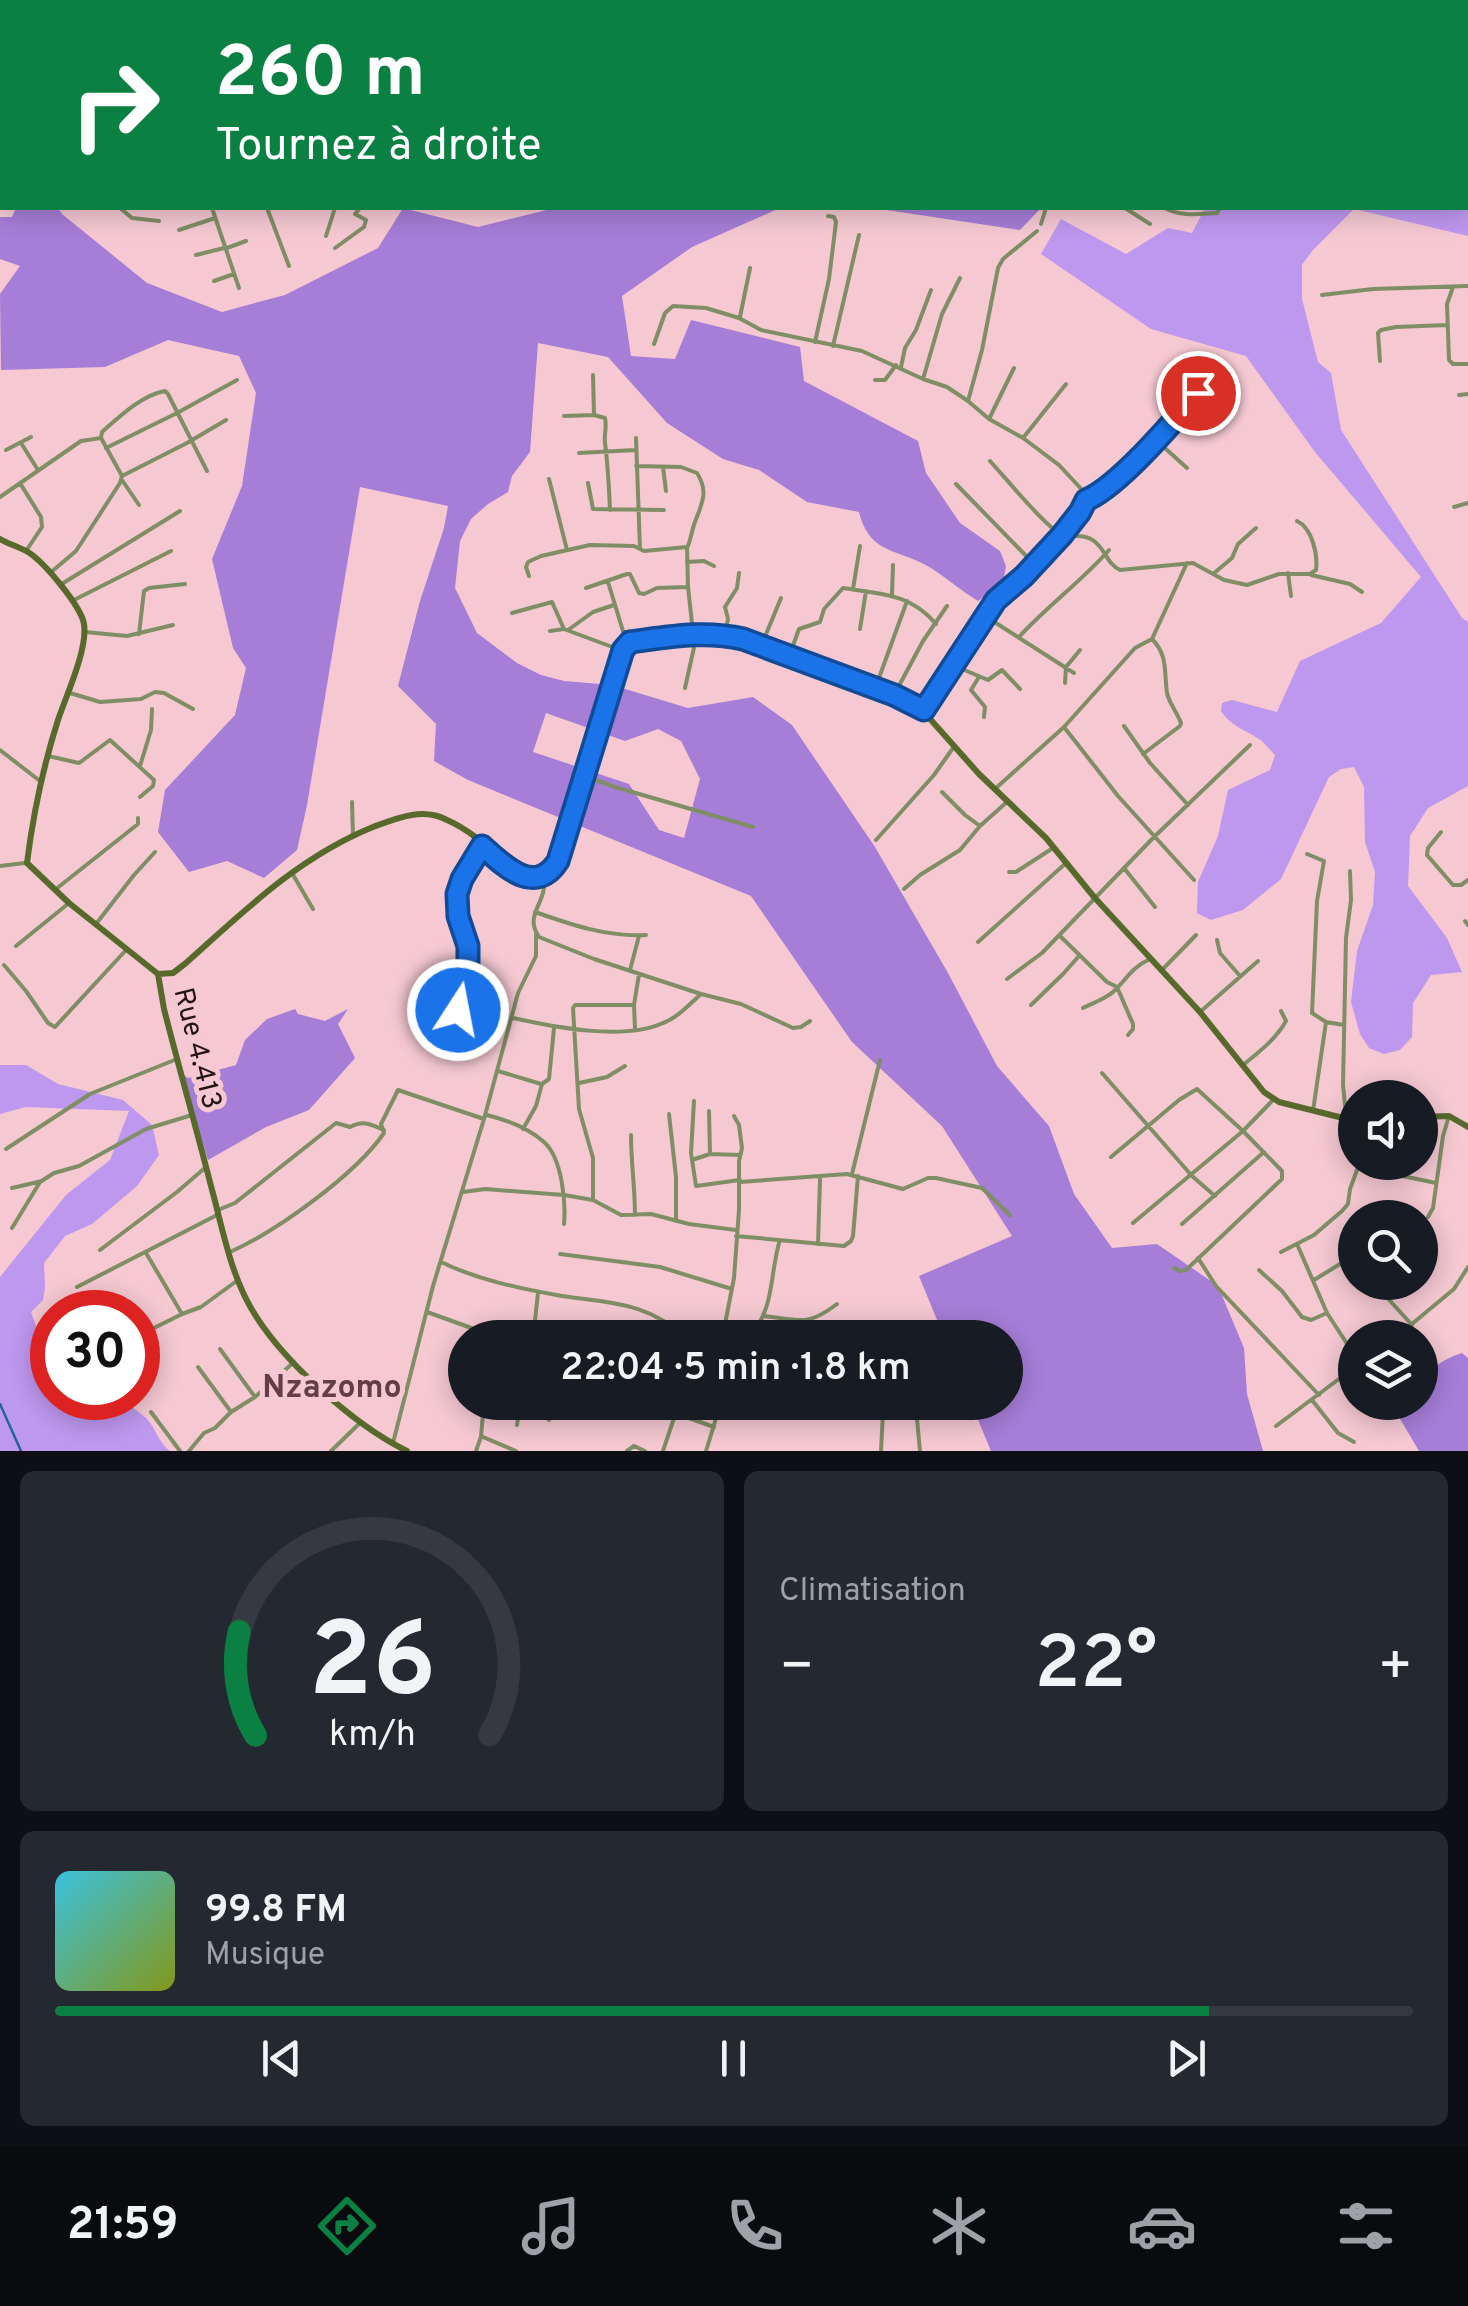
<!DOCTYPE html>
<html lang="fr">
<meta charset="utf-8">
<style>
:root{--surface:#171b24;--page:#242831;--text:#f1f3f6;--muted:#9ea1a6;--line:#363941;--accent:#0b8043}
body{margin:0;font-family:Overpass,sans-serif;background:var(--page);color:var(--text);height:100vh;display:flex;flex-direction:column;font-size:38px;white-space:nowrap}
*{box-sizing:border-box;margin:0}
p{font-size:32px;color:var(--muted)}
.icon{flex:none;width:55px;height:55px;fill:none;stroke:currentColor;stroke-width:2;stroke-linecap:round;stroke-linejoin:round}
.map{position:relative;height:1451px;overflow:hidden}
.panel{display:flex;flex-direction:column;gap:20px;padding:20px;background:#0d0f14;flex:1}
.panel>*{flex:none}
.top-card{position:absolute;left:0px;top:0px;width:1470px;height:210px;box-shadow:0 5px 25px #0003;background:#0b8043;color:#fff;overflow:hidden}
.controls{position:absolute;left:1338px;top:1080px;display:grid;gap:20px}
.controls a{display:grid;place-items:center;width:100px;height:100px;border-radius:50%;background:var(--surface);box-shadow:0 5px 25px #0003;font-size:50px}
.speed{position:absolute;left:30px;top:1290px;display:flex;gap:20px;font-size:50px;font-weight:700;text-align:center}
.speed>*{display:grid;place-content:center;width:130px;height:130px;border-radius:50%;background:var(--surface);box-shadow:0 5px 25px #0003;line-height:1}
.speed .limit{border:15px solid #d22;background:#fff;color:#111}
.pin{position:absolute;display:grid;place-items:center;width:85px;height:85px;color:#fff;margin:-42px;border:5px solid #fff;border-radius:50%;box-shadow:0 2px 10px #0007}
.me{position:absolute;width:110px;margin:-55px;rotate:11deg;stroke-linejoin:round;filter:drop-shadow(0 0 8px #0008)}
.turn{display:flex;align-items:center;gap:35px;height:210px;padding:0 50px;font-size:45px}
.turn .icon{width:130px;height:130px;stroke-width:2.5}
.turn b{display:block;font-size:70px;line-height:85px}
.big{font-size:75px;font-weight:600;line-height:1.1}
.panel .card{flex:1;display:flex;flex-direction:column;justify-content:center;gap:15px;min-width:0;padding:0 35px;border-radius:15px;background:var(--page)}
.panel .dial{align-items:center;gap:0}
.dial svg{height:260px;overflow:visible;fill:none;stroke:var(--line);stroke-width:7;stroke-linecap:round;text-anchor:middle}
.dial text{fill:var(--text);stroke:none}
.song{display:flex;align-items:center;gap:30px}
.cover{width:120px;height:120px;border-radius:15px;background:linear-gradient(135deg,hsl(190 70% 55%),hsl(70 70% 35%))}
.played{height:10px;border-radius:5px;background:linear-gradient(90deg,var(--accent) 85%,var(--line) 85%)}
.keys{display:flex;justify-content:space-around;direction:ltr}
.heat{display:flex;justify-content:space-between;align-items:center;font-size:55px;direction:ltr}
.panel .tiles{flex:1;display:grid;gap:20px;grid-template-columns:1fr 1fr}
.card:last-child{grid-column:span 2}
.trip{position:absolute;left:448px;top:1320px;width:575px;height:100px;border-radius:50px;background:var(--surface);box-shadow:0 5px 25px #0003;font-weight:600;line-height:100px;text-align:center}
.dock{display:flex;height:160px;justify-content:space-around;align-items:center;background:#090b0e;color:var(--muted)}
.dock .icon{width:70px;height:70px}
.dock .on{color:var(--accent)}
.dock b{font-size:45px;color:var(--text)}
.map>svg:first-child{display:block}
</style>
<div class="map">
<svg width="1468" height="1451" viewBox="0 0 1468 1451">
<rect width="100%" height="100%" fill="#f5c8d2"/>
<path fill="#be97ef" d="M1468,165v71l-114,-27 -42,42 -10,14v34l16,63 13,11 10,57 121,188 6,4v164l-40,22 -18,28 -2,50 39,52 15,34 -31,3 -18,28 -1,34 -12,13 -16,4 -15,-6 -9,-14 -9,-32 6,-51 16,-46 2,-33 -10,-30 -1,-55 -10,-20 -13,2 -12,8 -48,102 -38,31 -32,10 -14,-7 1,-31 20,-46 10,-46 42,-20 5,-15c-2,-2 -11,-12 -12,-13 -15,-12 -31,-14 -42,-31l1,-8 10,-3 45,12 23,-51 81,-38 40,-46 -106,-125 -69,-96 -95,-27 -110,-75 20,-35 65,35 42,-26 24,5 13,-25h263z
M0,1065h26l32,19 65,16 29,25 7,30 -22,31 -45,38 -27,12 -21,27 1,25 -2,12 -12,12 13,36 8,6v44c38,0 64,-8 94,20 10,10 12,24 24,33h-170v-174l66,-82 44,-35 19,-49 -103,-4 -26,7z"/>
<path fill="#a67dd7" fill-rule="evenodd" d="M625,0h464l-2,2h-462z
M16,208h42l4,6 85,69 75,29 63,-17 93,-47 25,-40 75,19 77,-19h225l-88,39 -70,49 9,60 44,3 16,-39 109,27 4,34 114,60 8,32 34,50 40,28 6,15 -3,17 -25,18c-17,-10 -31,-23 -47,-33 -32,-20 -61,-12 -72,-56l-52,-10 -48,-32 -36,-11 -56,-36 -59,-66 -70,-14 -8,109 -18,24 -4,16 -20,12 -17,15 -11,22 -5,47 22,45 40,30 24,12 23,6 48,4 76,23 65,-11 39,28 83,122 73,126 49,93 52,60 25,68 38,54 45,-4 61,42 26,62 3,46 16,57h-272l-20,-48 34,-1v-64l-61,-1 -25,-61 93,-40 -70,-110 -90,-84 -101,-146 -283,-116 -34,-19 2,-37 -38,-38 22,-85 24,-73 4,-22 -88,-19 -53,318 -10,45 -33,28 -37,-17 -38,11 -31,-40 7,-42 70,-75 11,-47 -13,-20 -21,-89 30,-73 14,-93 -17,-37 -71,-16 -63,27 -104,3 -1,-76 20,-28 -20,-7v-42h12zM546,713l79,28 33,-12 23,12 19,38 -16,59 -25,-8 -30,-46 -96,-32z
M873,208h168l-21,22z
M295,1009l3,5 27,7 23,-12 -10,15 17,34 -46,52 -43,17 -58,33 -27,-87 7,5 48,-13 9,-25 22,-21z
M1462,1353l6,5v93h-49l-20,-34 10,-14 11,-1c0,-27 17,-41 42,-49z"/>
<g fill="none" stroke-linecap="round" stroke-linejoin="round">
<path stroke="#236596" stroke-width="2.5" d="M0,1404l21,47"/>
<path stroke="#7f8e65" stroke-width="4" d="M179,0l1,2
M256,0l2,2
M377,0l1,2
M440,0l3,2
M935,0l2,2
M70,2v-2
M141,2l2,-2
M496,2l12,-2
M865,2l3,-2
M1118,2l5,-2 5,2
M1188,2l3,-2
M1342,2l1,-2
M0,6h2
M120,208l12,10 27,3
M212,208l27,80
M267,208l22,58
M1125,208l25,16
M1165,208c16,9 33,6 52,5l3,-5
M1041,224l5,-16
M179,230l36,-12
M326,236l9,-28
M227,248l19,-7
M335,248l29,-21 2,-7 -11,-6 5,-6
M196,255l28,-7
M214,281l20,-7
M1453,287l-6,17 2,56 4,4h15
M1322,295l51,-6 95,-3
M740,317l10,-49
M815,342l14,-63 7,-57 -2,-5 -6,-1
M654,344l11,-31 8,-7 33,2 33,10 22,12 101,21 61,28 24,8 21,14 21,18 34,19 36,27 26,28 1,7
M833,346l26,-111
M1380,361l-2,-28 3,-3 15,-3 51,-2
M901,367l4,-19 11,-18 15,-40
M593,375l1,40
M923,379l19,-65 18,-36
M875,380h10l11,-15
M1459,395l9,-1
M968,401l14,-51 16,-82 5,-9 34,-28
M564,416l30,-1 11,3c2,8 -1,16 0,25 3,22 4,45 5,67
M990,417l24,-49
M636,438l4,111
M1023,438l43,-54
M1156,440l42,-47
M21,443l17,27
M106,448l71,-35 60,-33
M6,450l25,-13
M579,453l56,-3
M990,461c14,15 58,69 73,74 11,3 21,-2 31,6 12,9 13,23 26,29l73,-7 31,17 23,5 32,-11h31l6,-4c2,-16 -4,-42 -19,-49
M636,466l45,1 16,6c12,19 5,30 -2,49 -3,8 -4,16 -7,24
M663,467l3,24
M122,476l-21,-38 1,-6c17,-15 40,-37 63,-41l3,3 39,77
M549,479l18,71
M122,480l17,25
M20,483l21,34 1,10 -16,24
M588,483l5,26 71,1
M956,484l79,81
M0,497l81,-56 20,-3
M1454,507l14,-4
M687,562l17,-1 10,5
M50,573l26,-22 44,-68 2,-7 65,-33 39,-23
M1288,573l3,23
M1213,574l19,-16 6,-14 18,-16
M1311,575l39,9 12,8
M529,576l-3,-9 2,-5 13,-6 49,-11 44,1 10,5 43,-4 1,40 5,45
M608,582l15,49 8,12
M60,585l120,-74
M586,588l41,-14h3l9,19 5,1 13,-6 31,-1
M853,589l7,-43
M892,594l1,-29
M72,601l99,-50
M512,613l40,-11 12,27 59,22
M985,619l11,4 78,50
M860,629l6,-38
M568,630l25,-18 21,-7
M550,631l14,-2
M85,632l42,4 46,-11
M139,634l5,-43 5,-3 36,-4
M725,634l3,-15 -3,-12 12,-19 2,-15
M1019,637c28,-31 62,-55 90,-87
M762,644l19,-46
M790,654l9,-25 21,-7 4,-13 19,-21c37,6 67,5 93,36
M955,666l33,14 14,-10 18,19
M979,677l-8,13 14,17 -1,10
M1065,683l1,-16 14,-17
M876,686l31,-85
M685,688l12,-54
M70,693l30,9 41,-3 14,-7 9,1 29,16
M894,695l29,-54 24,-35
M923,711l73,-111 29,-24 37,-41 18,-23 6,-12c29,-12 46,-41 70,-60l31,28
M1124,726l26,37 38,42
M1064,727l54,69 76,84
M0,750l40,31
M1143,754l37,-28 1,-3c-4,-11 -12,-20 -14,-30 -3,-21 1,-38 -15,-54
M48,756l31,7 31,-23 44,40 -1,6 -13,11
M140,766l11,-36 1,-21
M585,776l30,11 138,40
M996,788l68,-61 71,-79 17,-9 35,-76
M942,792l23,23 15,11
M352,802l1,34
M1441,832l-13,16 -1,7 26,30h8l7,-5
M876,840l58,-65 19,-27
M1307,854l17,7 -7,40 -5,112 14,9 18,3
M0,866l25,-3
M1124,868l31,39
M1009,872h7l37,-24
M292,873l21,36
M544,877c4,26 -21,37 -5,60l55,22 107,35 40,10 52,24 8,-1 9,-6
M56,889l82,-65v-6
M904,889l16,-14 40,-25 20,-24 28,-25
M535,912c37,13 72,25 111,23
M1465,921l3,4
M96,924l38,-49 21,-23
M1060,936l47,46 10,5 16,37v5l-5,6
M1217,940l3,13 20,23
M978,942l88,-79
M16,946l53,-43
M4,965l22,26 22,32 7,4 72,-78
M630,970l9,-34
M1161,971l35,-36
M1007,979l35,-26 112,-116 96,-92
M1031,1005l32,-31 16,-18
M1083,1008c10,-5 22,-9 30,-16 13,-12 19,-25 37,-33
M1200,1012l58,-51
M513,1018c41,9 110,23 150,5 14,-5 27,-19 38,-29
M453,1027l15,-39v-42l-11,-30v-21l5,-16 20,-33
M635,1029l-1,-24 5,-31
M1243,1065c16,-13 33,-26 43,-44l-5,-10
M498,1071l43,13
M1102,1073l90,103 23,20
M579,1083l28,-6 18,-11
M694,1101l-3,52 5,33 44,-6
M709,1111l1,43
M1313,1111l13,-89
M669,1114l7,63v44
M487,1115c20,5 41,13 57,27 18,16 22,60 20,82
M1349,1120l-4,-15 -2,-20 3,-147 5,-38 -1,-29
M523,1129l13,-23 6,-22 7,-5 5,-51
M631,1135c0,27 4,53 4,80
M6,1149l84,-55 87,-35
M1111,1157l68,-57 18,-11 46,42 39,40v8l-96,91 -6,1 -6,-3
M692,1160l18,-6 30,1
M852,1174l28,-114
M1393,1174l43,9
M740,1182l107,-8 56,15 25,-11h8l46,10 28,27
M12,1188l30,-7
M463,1192l22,-3 79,6 29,5 28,15 30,-1 38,10 47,6
M593,1200v-42l-14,-49 -6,-101 2,-3h59
M218,1210l17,-7 101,-80 14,4c14,-7 20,-3 34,3
M1428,1217l5,-9 10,-72 6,-20
M1133,1223l110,-92 30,-31
M1182,1224l82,-72
M12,1228l28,-46 14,-9 25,-7 67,-37 46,-14
M736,1236l108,10 7,-5 2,-5 5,-60
M818,1244l2,-65
M1297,1244l30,69 28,43
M100,1250l77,-58 29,-25
M230,1252c47,-21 125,-77 154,-119l-3,-9 17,-34 86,29
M1281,1252l33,-17 28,-24 6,-7 2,-15 10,-27
M146,1253l36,61
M560,1254l100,13 72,22
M1198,1258l18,28 103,109
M441,1262c37,18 81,27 121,34 49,7 85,6 124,42
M1259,1270l23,21 20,26 9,3 16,-7
M1314,1280l26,-16 15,1
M1373,1282l39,43
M77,1287l142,-73
M427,1312l50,18 45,8
M764,1316c36,4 43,11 73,-12
M138,1336l44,-22 19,-7 37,-27
M533,1338l5,-45
M726,1338l-1,-14 9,-46 5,-68v-49l3,-13 -3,-23 -5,-9
M750,1338c25,-34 19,-57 29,-95
M1395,1338l59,-49 14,-22
M220,1349l35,48
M198,1367l33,45
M1312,1400l26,33 16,9
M644,1402l70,25
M151,1412l29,39
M678,1416l3,-14
M917,1419l3,32
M549,1420l2,-18
M517,1425l3,-23
M1276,1426l79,-59
M483,1437l33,14
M393,1443l40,-157 51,-167 34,-126 18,-37v-22
M189,1451l15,-18 11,-5 16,-16 24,-15 39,-35
M331,1451l30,-29
M476,1451l5,-14 3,-35
M627,1451l7,-5 11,5
M663,1451l12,-36
M706,1451l15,-49
M881,1451l2,-38"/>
<path stroke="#576a2b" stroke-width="6" d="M292,2l2,-2
M0,84l2,-1
M0,539c9,5 19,8 28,13 16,10 53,54 56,72 4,25 -18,72 -26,96 -15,47 -25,95 -31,143l42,40 89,71 6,35c15,59 32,118 47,177 11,40 19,86 40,122 30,52 103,117 156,143
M158,974l15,-1 13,-10c59,-53 113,-106 187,-136 24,-9 50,-20 74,-7 9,4 19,10 27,16 24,21 33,42 70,41l7,-5 7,-11 65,-210c18,-21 94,-18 120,-12l151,56 29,16 56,63 67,64 48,59 106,115 64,80 15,10 76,19
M1420,1117l29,-1 19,11"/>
</g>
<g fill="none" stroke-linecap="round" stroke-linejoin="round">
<g stroke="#114b97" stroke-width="25">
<path id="route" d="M458,1010l10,-22v-42l-10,-30 -1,-22 5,-15 20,-33c22,20 53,51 76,15l65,-211 7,-8c39,-5 74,-12 113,-3l151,56 30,15 72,-110 28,-24 38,-41 18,-23 6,-12c32,-13 88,-79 112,-107"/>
</g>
<use href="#route" stroke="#1a73e8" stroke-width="18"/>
</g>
<g text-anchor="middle" stroke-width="10" stroke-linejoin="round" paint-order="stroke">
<g font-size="28" fill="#231317" stroke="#f5c8d2">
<text transform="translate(199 1048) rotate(76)" y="10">Rue 4.413</text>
</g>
<g font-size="32" font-weight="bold" fill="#633e47" stroke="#f5c8d2">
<text x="332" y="1397">Nzazomo</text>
</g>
</g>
</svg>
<div class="controls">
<a><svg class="icon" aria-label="sound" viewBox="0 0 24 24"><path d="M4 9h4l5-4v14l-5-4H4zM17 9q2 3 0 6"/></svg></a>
<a><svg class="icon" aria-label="search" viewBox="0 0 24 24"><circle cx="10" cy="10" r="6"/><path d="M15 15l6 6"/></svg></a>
<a><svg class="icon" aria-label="layers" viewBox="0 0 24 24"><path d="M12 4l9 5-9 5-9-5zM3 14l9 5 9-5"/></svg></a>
</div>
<div class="speed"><div class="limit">30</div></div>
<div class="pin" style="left:1198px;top:393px;background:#d93025"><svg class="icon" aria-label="arrive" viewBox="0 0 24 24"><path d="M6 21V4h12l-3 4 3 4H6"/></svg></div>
<svg class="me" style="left:458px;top:1010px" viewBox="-20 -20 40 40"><circle r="17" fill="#1a73e8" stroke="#fff" stroke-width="3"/><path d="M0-11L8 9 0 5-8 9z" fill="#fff"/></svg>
<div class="trip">22:04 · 5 min · 1.8 km</div>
<div class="top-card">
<div class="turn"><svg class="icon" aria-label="right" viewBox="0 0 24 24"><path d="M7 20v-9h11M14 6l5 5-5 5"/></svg><div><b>260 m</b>Tournez à droite</div></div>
</div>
</div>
<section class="panel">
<div class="tiles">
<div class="card dial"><svg viewBox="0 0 100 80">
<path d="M14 69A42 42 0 1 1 86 69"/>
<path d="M14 69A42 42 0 0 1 9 37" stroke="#0b8043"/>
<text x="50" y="56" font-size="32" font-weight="700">26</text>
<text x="50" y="72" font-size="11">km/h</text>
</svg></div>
<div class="card"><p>Climatisation</p>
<div class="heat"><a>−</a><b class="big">22°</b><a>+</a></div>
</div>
<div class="card">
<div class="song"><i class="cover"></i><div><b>99.8 FM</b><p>Musique</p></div></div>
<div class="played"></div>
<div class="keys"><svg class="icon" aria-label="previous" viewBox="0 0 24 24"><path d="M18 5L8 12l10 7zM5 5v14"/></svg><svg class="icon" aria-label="pause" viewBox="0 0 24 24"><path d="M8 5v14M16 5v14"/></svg><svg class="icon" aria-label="next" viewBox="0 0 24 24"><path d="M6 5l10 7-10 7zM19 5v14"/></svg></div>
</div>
</div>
</section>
<nav class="dock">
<b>21:59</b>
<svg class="icon on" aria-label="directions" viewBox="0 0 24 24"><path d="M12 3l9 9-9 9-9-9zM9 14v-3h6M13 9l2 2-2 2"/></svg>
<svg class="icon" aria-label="music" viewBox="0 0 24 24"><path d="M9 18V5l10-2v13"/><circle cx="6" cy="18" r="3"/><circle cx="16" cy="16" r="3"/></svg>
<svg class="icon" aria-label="phone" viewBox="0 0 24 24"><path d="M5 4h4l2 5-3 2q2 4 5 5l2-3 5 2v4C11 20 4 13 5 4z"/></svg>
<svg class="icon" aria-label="climate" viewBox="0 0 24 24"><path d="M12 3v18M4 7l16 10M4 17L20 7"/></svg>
<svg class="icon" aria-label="car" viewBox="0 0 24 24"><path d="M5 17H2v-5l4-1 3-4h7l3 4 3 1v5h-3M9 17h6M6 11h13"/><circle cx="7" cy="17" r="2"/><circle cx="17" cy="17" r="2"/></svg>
<svg class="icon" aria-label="filters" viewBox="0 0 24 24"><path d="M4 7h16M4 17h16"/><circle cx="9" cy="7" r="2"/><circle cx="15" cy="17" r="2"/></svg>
</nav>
